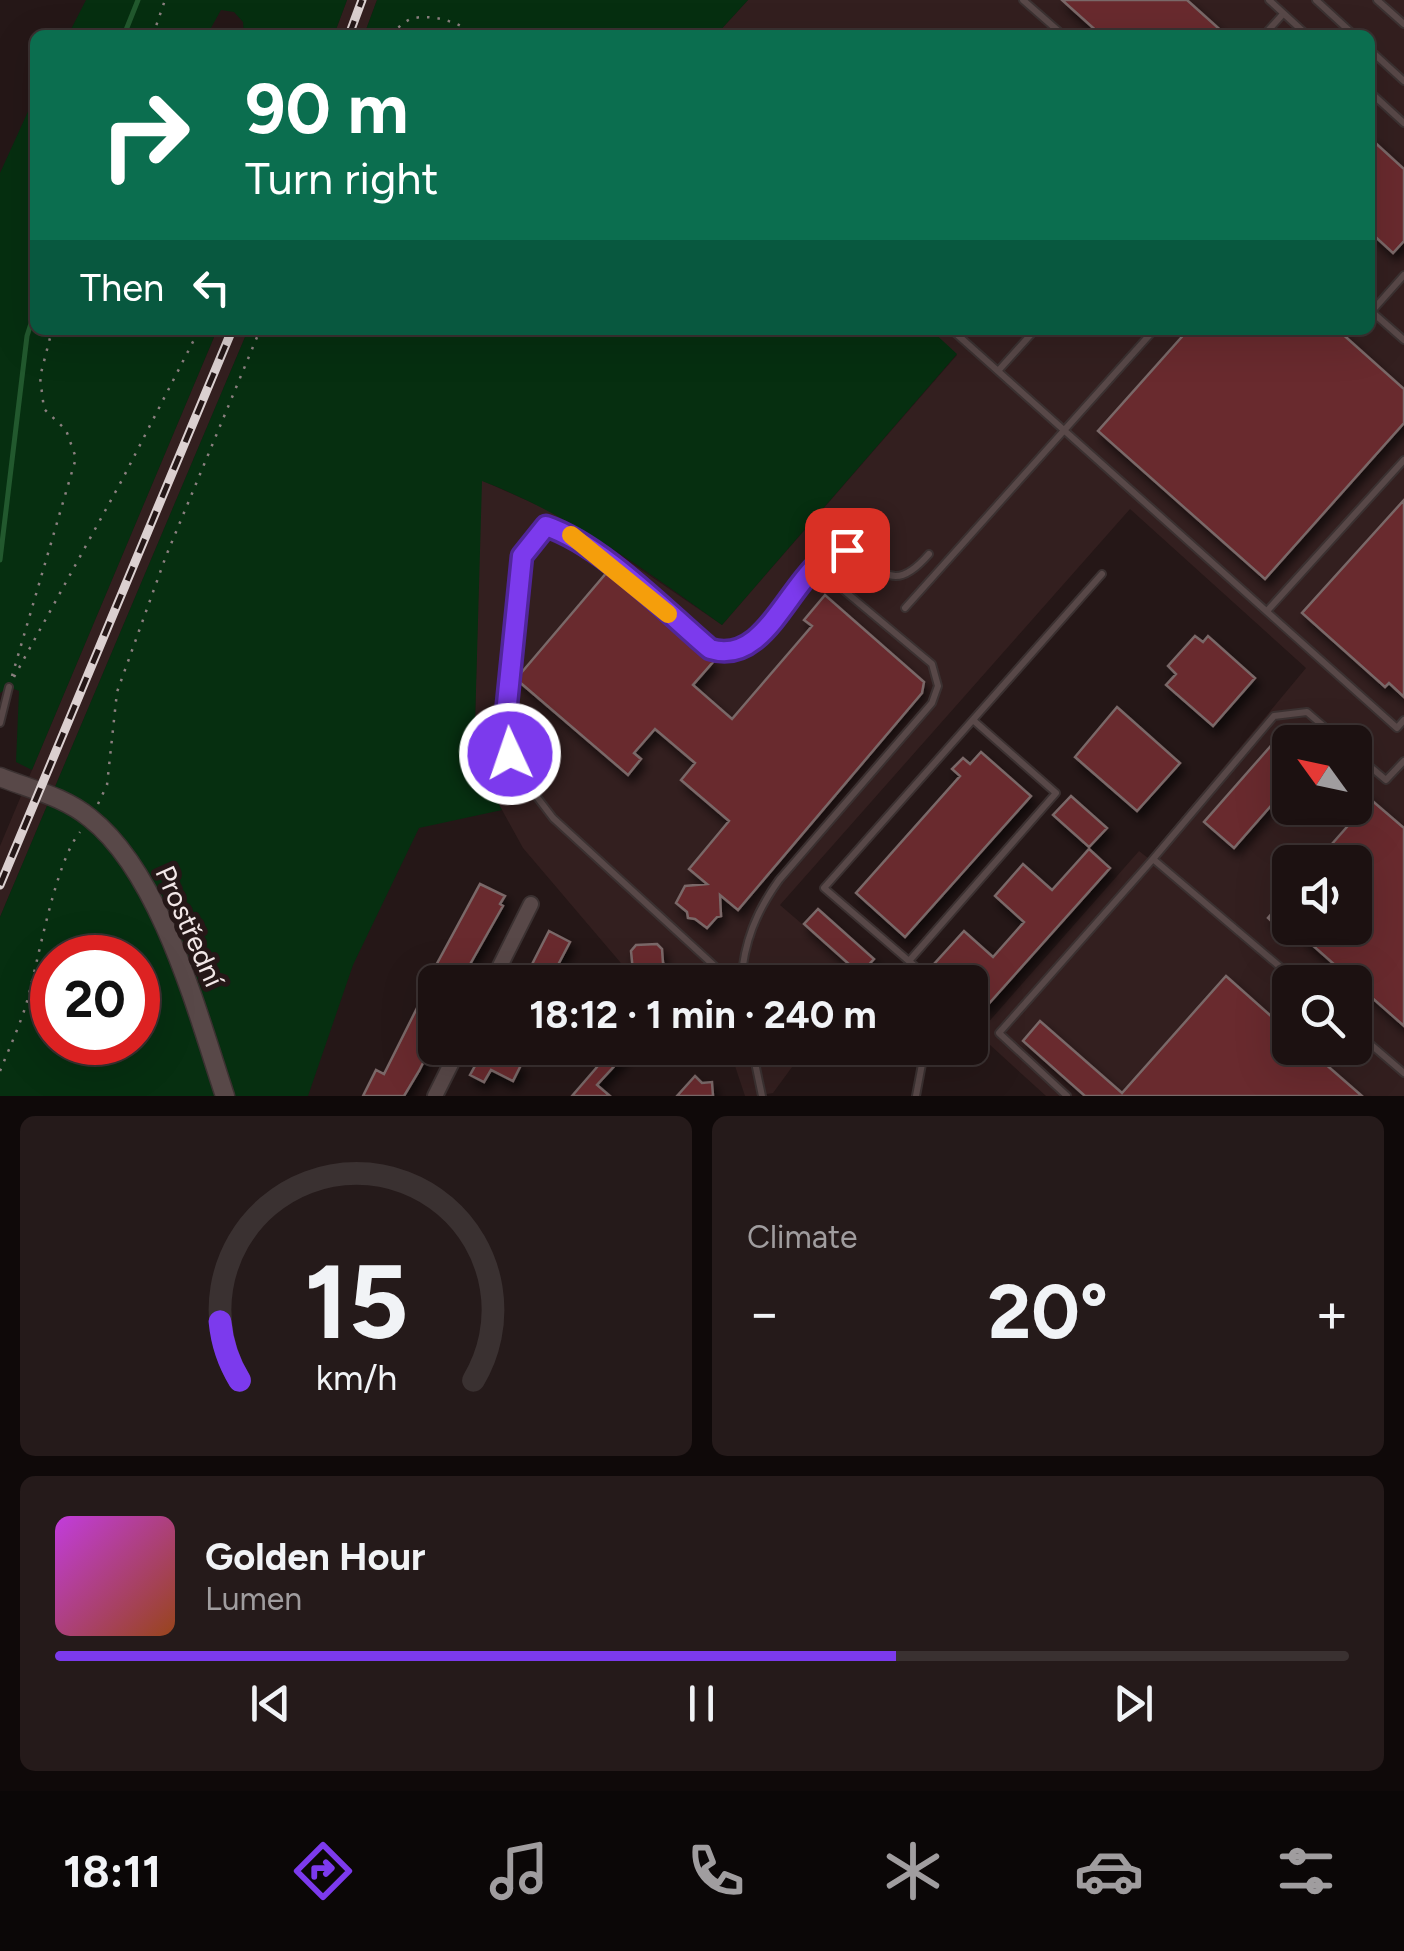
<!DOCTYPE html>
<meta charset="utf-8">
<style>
:root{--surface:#1c1111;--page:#251a1a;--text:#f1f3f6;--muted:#a09d9f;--line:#3a3131;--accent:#7c3aed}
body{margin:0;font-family:Figtree,sans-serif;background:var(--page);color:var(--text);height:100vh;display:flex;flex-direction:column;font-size:38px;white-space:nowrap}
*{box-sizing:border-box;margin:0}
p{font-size:32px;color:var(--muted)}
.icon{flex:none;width:55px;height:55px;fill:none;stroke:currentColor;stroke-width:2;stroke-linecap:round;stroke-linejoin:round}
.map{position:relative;height:1096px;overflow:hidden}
.drawer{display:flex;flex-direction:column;gap:20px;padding:20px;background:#0f0909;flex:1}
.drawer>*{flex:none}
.guide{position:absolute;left:30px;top:30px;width:1345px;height:305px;border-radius:15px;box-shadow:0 10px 40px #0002,0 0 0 2px var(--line);background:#0b6e4f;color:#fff;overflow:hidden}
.needle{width:65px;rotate:303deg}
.controls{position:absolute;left:1272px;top:725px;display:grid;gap:20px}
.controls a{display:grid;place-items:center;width:100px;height:100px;border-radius:15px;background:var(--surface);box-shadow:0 10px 40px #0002,0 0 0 2px var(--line);font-size:50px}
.speed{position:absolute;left:30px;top:935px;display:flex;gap:20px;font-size:50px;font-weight:700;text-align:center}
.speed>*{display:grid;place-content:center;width:130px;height:130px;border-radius:50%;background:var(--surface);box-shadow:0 10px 40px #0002,0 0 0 2px var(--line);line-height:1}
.speed .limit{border:15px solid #d22;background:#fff;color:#111}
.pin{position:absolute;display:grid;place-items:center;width:85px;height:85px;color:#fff;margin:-42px;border-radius:20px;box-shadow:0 5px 15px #0006}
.me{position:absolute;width:110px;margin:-55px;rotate:357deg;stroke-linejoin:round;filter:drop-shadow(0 0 8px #0008)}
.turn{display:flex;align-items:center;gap:35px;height:210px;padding:0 50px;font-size:45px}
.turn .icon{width:130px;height:130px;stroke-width:2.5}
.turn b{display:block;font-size:70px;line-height:85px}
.then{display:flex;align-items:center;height:95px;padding:0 50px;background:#0003;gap:20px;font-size:38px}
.big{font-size:75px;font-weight:700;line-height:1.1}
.drawer .tile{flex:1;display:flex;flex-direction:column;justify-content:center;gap:15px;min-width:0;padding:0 35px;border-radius:15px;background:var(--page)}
.drawer .dial{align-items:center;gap:0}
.dial svg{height:260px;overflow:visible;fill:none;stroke:var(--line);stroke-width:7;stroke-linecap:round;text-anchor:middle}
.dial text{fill:var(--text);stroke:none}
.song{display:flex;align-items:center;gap:30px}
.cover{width:120px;height:120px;border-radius:15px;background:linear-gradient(135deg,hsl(290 70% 55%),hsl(20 70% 35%))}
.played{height:10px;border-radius:5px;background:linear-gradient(90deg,var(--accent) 65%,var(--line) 65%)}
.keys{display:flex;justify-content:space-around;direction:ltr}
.heat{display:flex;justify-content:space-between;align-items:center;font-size:55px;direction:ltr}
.drawer .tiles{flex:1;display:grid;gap:20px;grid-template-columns:1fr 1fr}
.tile:last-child{grid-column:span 2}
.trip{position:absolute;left:418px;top:965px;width:570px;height:100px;border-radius:15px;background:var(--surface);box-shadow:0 10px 40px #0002,0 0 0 2px var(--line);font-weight:700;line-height:100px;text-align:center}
.dock{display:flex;height:160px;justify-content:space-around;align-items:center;background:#0b0707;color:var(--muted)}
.dock .icon{width:70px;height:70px}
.dock .current{color:var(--accent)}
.dock b{font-size:45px;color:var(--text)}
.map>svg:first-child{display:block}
</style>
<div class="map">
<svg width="1404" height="1096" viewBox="0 0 1404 1096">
<defs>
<filter id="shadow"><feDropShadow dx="4" dy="7" stdDeviation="5" flood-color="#0009"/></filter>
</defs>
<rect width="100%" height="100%" fill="#251717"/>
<path fill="#331f1f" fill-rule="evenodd" d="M347,0h30l-13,35h-30z
M748,0h656v1096h-358l-68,-62 161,-183 9,7 158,-190 -176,-159 -350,396 79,68 -7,9h-215l-114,-134 -49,-89 7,-279 83,37 158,108 235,-270 -26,-25h439v-295h-654zM1290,742h65v66h-65zM1290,862h65v66h-65zM1290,982h65v66h-65z
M217,330h31l-248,587v-71z
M714,1048h92l-33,45 -17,3h-11l-10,-30z"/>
<path fill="#062f10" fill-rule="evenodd" d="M86,0h261l-13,35h-90l-1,-13 -9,-10 -13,-2 -14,25h-139z
M377,0h371l-32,35h-352z
M35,96v234h182l-185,440 -16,-8 3,-71 -10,-4 -9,6v-520z
M248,330h683l26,24 -235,271c-77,-55 -151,-110 -240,-144l-8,278 28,51 -83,18 -66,137 -45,131h-308v-179zM52,958h86v84h-86z"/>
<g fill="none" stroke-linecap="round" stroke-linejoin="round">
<path stroke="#22592e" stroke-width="5" d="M124,35l14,-35
M0,560l27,-224 8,-25"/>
</g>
<path fill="#69292d" stroke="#7a6868" stroke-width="2.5" filter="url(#shadow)" d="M1062,0h125l39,35h-125z
M1370,138l34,31v72l-11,12 -23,-21z
M1188,330h150l66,59v34l-139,156 -167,-148z
M1404,500v197l-15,-14 -4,4 -83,-74z
M608,571l105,91 -20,23 39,34 80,-93 -8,-6 21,-25 99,87 -2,11 -184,217 -18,-15 1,21 -4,1 -10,11 -12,-9 -7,-1 -1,-6 -11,-9 9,-17 22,-2 -18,-15 40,-48 -48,-41 14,-17 -40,-34 -21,24 7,6 -13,16 -112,-96z
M1195,636l8,6 5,-6 47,42 -42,48 -47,-41 10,-11 -8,-8z
M1117,707l63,56 -43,48 -62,-54z
M1276,740l14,12v32l-56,64 -30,-26z
M981,752l50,44 -126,141 -49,-44 104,-117 -8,-7 11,-11 7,6z
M1355,786l49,42v198l-111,-98h62v-66h-39l38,-43 -13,-11h14z
M1071,796l36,32 -18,19 -36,-32z
M1089,849l21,19 -125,140 -15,-14v-12h-13l-22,-19 29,-32 29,26 31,-35 -29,-26 28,-32 29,26z
M480,884l25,12 -5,8 3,2 -43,76h-25v57l-16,32 -15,25h-41l13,-26 8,4 46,-92h-3z
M1290,892v46l-22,-20z
M818,909l56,50 -14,15 -56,-50z
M549,931l21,11 -21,40h-26z
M657,944l5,5 1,14 22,19h-28l-7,-6h-12l-5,-5 -2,-20 5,-6z
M1226,976l64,57v15h17l55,48h-277l-62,-55 17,-20 82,72z
M485,1048l36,17 -8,16 -22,-11 -7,12 -14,-7z
M591,1048h40l-34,37 13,11h-38l32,-37z
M695,1076l7,7 10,-1 1,14h-36z"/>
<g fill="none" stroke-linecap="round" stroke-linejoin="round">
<g stroke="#3b3131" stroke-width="10">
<path id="service" d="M1023,0l40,35
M1269,0l38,35
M1316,0l38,35
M1377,0l27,24
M1264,35l19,-21
M1370,50l34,31
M1370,92l34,31
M1371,311l33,29
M1372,311l32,-36
M952,330l445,398 7,-8
M992,331v-1
M998,371l37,-41
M905,608l249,-278
M1267,611l137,-151
M0,723l9,-36
M1355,754l31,26 18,-19
M909,961l147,-168 -83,-73
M732,982l-179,-164 -32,-42 -11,-22 -5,-30 17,-167 24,-31c56,18 119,85 165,123l24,3 16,-7 75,-87 14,-8c38,0 44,56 89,4
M741,982c3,-40 15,-70 38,-102l153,-177 6,-17 -6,-22 -115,-96
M926,982l-9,-14 -93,-80 278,-314
M1298,982l-145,-123 121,-143 33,-4 35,30
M1355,1031l49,42
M752,1048l10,48
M916,1096l9,-48
M1067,1096l-68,-63 154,-174"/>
</g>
<g stroke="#3b3131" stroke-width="18">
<path id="minor" d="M492,982l39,-78
M435,1096l24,-48"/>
</g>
<g stroke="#3b3131" stroke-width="21">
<path id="tertiary" d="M0,777c30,12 65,20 90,41 71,56 107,194 135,278"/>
</g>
<path stroke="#8c8080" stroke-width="2.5" stroke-dasharray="2.5 8" stroke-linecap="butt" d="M153,35l12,-35
M391,35c6,-6 12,-13 20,-16 18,-6 50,3 63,16
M12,676l64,-218 -10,-28 -22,-21 -4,-32 12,-47
M14,677l108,-197 77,-150
M98,804l9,-19 10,-93 49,-136 94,-226
M0,1071c9,-22 19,-44 26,-66 12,-42 29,-143 54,-173"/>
<use href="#service" stroke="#584848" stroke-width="6"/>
<use href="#minor" stroke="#584848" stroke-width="14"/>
<use href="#tertiary" stroke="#584848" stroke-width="18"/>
<g stroke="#dbd0d0" stroke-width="9">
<path id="rail" d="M349,35l13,-35
M0,885l232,-555"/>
</g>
<use href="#rail" stroke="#251717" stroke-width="5" stroke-dasharray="15" stroke-linecap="butt"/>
</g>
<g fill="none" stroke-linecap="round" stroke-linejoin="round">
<g stroke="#51269a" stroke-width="25">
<path id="route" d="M510,754l-5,-30 17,-168 24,-30c56,19 118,84 164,123 64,20 85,-97 137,-99"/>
</g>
<use href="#route" stroke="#7c3aed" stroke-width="18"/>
<path stroke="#f59e0b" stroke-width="18" d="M571,535l97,79"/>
</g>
<g text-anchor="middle" stroke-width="10" stroke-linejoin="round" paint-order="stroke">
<g font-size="28" fill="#f2e7e7" stroke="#251717">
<text transform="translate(190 926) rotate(66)" y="10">Prostřední</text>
</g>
</g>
</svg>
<div class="controls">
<a><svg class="needle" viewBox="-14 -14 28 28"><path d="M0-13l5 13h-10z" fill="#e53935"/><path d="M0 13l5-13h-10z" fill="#a09d9f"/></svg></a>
<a><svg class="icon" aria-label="sound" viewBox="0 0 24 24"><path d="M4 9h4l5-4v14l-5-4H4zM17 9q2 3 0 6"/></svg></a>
<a><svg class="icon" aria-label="search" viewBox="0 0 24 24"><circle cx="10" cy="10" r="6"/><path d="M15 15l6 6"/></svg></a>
</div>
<div class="speed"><div class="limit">20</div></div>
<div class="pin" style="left:847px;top:550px;background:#d93025"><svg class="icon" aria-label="arrive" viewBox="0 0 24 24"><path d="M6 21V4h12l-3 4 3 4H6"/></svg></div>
<svg class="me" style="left:510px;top:754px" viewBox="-20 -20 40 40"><circle r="17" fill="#7c3aed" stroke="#fff" stroke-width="3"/><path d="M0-11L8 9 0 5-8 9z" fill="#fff"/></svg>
<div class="trip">18:12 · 1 min · 240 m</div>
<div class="guide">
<div class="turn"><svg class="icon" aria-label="right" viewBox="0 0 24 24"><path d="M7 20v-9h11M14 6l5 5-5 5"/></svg><div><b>90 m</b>Turn right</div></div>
<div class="then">Then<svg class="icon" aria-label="left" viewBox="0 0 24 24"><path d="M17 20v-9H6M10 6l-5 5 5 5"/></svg></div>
</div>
</div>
<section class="drawer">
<div class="tiles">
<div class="tile dial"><svg viewBox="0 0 100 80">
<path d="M14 69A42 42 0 1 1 86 69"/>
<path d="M14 69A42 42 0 0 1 8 51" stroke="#7c3aed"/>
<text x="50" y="56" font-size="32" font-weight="700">15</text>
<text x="50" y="72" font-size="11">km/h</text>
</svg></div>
<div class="tile"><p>Climate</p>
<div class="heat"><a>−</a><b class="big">20°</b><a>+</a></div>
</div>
<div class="tile">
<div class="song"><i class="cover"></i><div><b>Golden Hour</b><p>Lumen</p></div></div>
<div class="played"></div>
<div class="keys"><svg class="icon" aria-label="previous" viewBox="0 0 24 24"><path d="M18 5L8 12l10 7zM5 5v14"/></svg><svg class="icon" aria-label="pause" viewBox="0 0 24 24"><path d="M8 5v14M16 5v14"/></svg><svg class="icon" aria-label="next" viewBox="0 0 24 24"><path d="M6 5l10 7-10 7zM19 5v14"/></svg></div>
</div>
</div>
</section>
<nav class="dock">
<b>18:11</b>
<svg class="icon current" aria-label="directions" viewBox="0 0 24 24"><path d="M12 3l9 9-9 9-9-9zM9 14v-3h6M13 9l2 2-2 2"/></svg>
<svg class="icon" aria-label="music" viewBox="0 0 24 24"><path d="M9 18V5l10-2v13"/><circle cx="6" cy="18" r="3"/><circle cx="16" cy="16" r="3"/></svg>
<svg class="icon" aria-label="phone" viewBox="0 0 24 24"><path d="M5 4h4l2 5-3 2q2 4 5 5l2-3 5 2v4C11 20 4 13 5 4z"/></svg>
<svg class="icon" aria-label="climate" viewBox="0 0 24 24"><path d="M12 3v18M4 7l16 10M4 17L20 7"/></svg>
<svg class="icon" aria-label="car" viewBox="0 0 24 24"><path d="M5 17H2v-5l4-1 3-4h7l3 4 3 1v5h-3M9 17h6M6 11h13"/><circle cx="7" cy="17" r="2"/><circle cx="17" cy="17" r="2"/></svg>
<svg class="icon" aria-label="filters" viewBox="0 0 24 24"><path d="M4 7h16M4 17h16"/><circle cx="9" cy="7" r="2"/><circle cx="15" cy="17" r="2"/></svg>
</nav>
